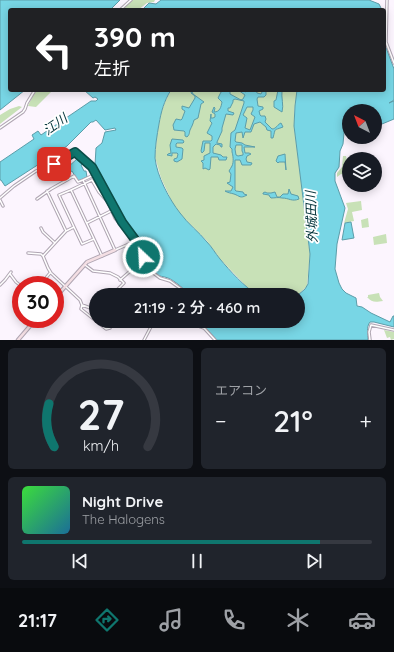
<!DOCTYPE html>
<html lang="ja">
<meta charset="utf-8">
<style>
:root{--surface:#171b24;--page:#20242c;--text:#f1f3f6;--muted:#9ea1a6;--line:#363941;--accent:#0f766e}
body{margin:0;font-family:Quicksand,"Noto Sans JP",sans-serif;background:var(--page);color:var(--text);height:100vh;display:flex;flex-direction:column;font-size:15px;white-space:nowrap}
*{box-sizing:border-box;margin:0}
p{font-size:13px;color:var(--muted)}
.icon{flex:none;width:22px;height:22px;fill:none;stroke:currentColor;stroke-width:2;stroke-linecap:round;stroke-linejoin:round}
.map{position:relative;height:340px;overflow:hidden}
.panel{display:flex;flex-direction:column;gap:8px;padding:8px;background:#0d0f14;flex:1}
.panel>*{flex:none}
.top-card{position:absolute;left:8px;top:8px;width:378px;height:84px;border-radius:4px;box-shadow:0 2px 10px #0003;background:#202124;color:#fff;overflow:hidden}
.needle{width:26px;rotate:318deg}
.fabs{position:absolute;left:342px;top:104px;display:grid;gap:8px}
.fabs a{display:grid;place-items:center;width:40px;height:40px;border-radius:50%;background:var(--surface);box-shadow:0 2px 10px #0003;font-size:20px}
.speed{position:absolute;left:12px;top:276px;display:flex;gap:8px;font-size:20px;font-weight:700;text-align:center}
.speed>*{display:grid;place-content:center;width:52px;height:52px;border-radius:50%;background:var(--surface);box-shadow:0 2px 10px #0003;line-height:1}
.speed .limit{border:6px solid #d22;background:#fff;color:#111}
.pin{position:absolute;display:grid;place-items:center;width:34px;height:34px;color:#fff;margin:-17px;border-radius:8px;box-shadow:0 2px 6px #0006}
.me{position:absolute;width:44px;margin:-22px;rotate:335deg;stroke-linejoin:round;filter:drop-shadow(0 0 3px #0008)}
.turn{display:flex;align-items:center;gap:14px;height:84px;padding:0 20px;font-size:18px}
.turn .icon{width:52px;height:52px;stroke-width:2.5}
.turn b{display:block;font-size:28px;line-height:34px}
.big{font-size:30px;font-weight:600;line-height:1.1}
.panel .widget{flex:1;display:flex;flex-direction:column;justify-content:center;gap:6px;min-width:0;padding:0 14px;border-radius:6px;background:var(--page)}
.panel .dial{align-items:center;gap:0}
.dial svg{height:104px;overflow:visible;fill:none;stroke:var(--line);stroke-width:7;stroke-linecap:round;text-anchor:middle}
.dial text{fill:var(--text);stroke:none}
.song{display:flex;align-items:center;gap:12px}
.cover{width:48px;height:48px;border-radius:6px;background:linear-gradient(135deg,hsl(120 70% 55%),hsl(200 70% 35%))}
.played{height:4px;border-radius:2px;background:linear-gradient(90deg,var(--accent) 85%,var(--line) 85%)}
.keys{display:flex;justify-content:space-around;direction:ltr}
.heat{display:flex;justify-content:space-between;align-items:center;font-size:22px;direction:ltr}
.panel .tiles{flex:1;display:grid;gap:8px;grid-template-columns:1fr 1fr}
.widget:last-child{grid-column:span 2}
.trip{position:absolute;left:89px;top:288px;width:216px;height:40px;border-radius:20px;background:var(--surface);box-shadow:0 2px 10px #0003;font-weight:600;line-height:40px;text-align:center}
.dock{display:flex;height:64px;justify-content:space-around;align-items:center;background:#090b0e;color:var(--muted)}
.dock .icon{width:28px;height:28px}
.dock .selected{color:var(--accent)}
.dock b{font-size:18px;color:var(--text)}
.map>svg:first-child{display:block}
</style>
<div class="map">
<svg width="394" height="340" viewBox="0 0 394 340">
<rect width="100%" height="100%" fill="#fcf5fe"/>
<path fill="#c8e1b7" d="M132,0h23l-1,2 -7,1 -9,7h-17z
M37,90h16l-17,17 -8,-1 4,-9z
M171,90h126l-3,23v14l8,62 3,34 5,31 -3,32 -9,9h-40l-10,-7 -28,-29 -13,-18 -25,-25 -9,-12 -12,-26 -6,-21 2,-21 4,-23 4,-11z
M19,106l3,1 -22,17v-9l10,-6z
M343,156h3l2,9 1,1 -1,2 1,6 -5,1 -3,-1 -4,3v-4l5,-6z
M361,201l1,9 -10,2 2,9 -10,2 4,-14 -2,-6z
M368,218l1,9 -7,1 -1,-8z
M386,234l1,9 -13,2 -1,-8z
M379,293l1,4 3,4c-7,1 -11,2 -16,-4h1v-2z
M384,330l10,2v7l-3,1 -1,-3 -3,1z"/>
<path fill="#78d6e5" stroke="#5c9da9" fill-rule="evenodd" d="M0,0h120l-10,10h-100v80h15l-25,20z
M161,0h208l10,4 3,6h-240l7,-7 7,1z
M384,42l10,27v31l-5,3 5,-2v18l-12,5 -2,-7 -5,-4v-2h-26v13l-2,2 -3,7 -1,11 -3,7 -1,16 -4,6v8l10,27 -8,36 -2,25 4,14 3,6 4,4 10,5 1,8 5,1 9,6 19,9 3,-6h1v11l-20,-5h-4c-4,5 -2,12 -2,18h-151l-13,-14 -12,-5h106v-26l7,-6 3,-5 2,-30 -16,-128 1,-20 2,-16h87z
M84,90h87c-7,11 -10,22 -12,34 -2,11 -4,23 -4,34 2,18 14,41 25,55 8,11 19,19 27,29 5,5 8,11 13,17 10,12 24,27 37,36h-67c-5,-5 -16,-15 -22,-17 -5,-2 -8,-1 -12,-4 -9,-7 -10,-19 -14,-28 -5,-13 -16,-22 -23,-34l1,-2 -25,-45 1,-17 6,-5 3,-11 11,-2 -1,-2 -10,2 -9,-10 -3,2h-2l-24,24 -62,40 -4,-6h-1v-18l34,-23 -2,-4 6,-4 3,4 50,-34h5l2,-2 -3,-2 -2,1z
M192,90h1l-1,2 1,2 11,8 -3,2 -3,14 -4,2c-1,4 -2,6 -4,10 -1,3 0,4 -3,7l-2,-1v-4l-1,-1 -10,-1 -1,-5 3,-6 5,1 1,-1 3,-8 -3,-2v-3l7,2 6,-10v-2l-4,-3z
M224,90l6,1v3l11,6 2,-1 2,-4 -7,-5h4l4,2 1,-2h9l1,3 4,1 2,-4h3v5l-2,2h-6l-1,2 1,7 5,1v2l-4,2 1,4 1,1h4l1,3 -1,3 7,7c4,0 6,-5 9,-6l2,4c-10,4 -7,0 -10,11h-2v-7l-4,-1 -1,-3 -6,-5 -6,2 -3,8h-6l-2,6 -1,-6 -6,1 -1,8 1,1 6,1 3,2 10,2h-11l1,6h4l2,1 -4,2 -1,3 1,3 5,1 -1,2h-9l-2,-5h-5v30l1,1 7,1 1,2 3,1c-7,4 -7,1 -13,-1 -3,-1 -6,-1 -9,-3h6l2,-4 -6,-4 3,-1 1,-8 -2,-3c1,-2 2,-3 3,-5 2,-4 1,-11 0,-14v-3l-2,-2 1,-14 4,-3 9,-27v-2l-9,-2 -2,1v2l-3,6h-2v3l6,2 -1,2 -7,-1 -4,14v3l-5,11v1l5,1v3h-1l-1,-2 -4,-1 -3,3v6l8,2 2,2h4l-1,3h-7l-1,-3h-7l-1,12 -1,1 -4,-2 -2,1v-6l-2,-2 3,-1v-4l6,-3v-10h-5l-1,8 -2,2 -1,-2 2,-10h8l1,-1v-4l-5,-3 5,-10 -2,-2 1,-7v4h2l2,-1v-3l-3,-2 2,-5 1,1 -1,4c6,0 7,-5 8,-10l-4,-4 3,-6zM247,107h6v3l-2,4 4,3 -5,13 -5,-2 2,-10 -4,-3zM236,145h6v6l1,2v2l-5,1 -2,-1 -1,-6z
M278,90h4c-1,8 2,15 0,22l-8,-5v-6l2,-1z
M172,139l11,1 1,2 -1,1h-6l-1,1v3l6,1 1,1 -1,10 -5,3 -3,-1v-2l3,-1 1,-4 -1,-1h-5v3l-5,-1 1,-1 3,-1 -1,-8z
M285,154l1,16 -1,-8h-6l-1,1 -2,-2 2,-5z
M78,158l5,5 -2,2 3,6h2l1,6 -9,4 -6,-10 -2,1 -3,-4z
M289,189l2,5 7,2 1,3c-7,3 -10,-1 -17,-1 -4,-1 -7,0 -11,0l-1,-1 -1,-2 -6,-1v-1l2,-1 2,1h4l4,-1 2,5h3l3,-3h5z
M351,222l3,16 -12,2 3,-17z"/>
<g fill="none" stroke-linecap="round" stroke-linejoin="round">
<g stroke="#b0a6b3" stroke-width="3.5">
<path id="street" d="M387,0l-1,42 8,21
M120,10l11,-10
M0,128l23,-16 2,-3 2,-6 8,-13
M96,174l-13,6 32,70 21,-9
M71,190l-12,5 15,32
M0,198l14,-12 22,-15 18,-8 21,-11 17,15 30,55 17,23 5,14 8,13 8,6 10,3 14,10 4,4
M37,199l14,-10 23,-13 4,6 5,-2
M0,200l3,6
M87,223l24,-12
M41,228l2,4 12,11
M66,231l8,-4 8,17 12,-5
M28,253l13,1 2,2
M43,256l5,12 3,5 29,27 2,5 -1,4 25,20 4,-1
M43,256l23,-25 -19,-40
M102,256l-31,-66 21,-10 7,12 9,10 7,16 11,13 7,11
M85,265l8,6 17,2 8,4 6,6 -12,12
M10,274l6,8 5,4
M120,280l24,-21
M0,285l5,-5 6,-8
M40,285l10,-12
M82,305l14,5
M189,321l4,3 11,4 11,12
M144,340l10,-19
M370,340l-1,-8 2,-7 23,5"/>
</g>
<g stroke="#b0a6b3" stroke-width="4.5">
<path id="secondary" d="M55,298l32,-36 28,-12
M18,340l18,-21"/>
</g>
<use href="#street" stroke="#fff" stroke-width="1.5"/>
<use href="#secondary" stroke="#f4dfe4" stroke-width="2.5"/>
</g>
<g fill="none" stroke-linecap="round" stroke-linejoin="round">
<g stroke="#0a4d48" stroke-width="10">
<path id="route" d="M54,164l21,-12 17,15 30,55 17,23 4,12"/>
</g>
<use href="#route" stroke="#0f766e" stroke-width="7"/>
</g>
<g text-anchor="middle" stroke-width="3.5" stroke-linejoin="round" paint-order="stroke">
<g font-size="13" font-style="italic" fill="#05343b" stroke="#fff">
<text transform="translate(55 124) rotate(-35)" y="5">江川</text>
<text transform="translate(311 217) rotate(-92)" y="5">外城田川</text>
</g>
</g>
</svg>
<div class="fabs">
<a><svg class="needle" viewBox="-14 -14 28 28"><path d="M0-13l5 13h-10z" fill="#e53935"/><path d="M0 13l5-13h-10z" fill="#9ea1a6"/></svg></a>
<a><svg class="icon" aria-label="layers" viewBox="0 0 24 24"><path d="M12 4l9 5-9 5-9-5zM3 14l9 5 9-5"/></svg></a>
</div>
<div class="speed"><div class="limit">30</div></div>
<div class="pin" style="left:54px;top:164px;background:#d93025"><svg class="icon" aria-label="arrive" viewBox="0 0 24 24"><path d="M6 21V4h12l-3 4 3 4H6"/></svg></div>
<svg class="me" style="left:143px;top:257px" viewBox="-20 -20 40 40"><circle r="17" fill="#0f766e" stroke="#fff" stroke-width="3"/><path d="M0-11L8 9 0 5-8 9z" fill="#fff"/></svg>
<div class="trip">21:19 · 2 分 · 460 m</div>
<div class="top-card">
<div class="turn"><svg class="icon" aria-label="left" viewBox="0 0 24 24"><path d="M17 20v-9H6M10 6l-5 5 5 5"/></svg><div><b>390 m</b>左折</div></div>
</div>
</div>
<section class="panel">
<div class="tiles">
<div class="widget dial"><svg viewBox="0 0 100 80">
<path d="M14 69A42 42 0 1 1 86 69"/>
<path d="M14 69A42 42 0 0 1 10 36" stroke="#0f766e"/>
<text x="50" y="56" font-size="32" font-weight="700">27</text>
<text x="50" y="72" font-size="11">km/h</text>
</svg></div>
<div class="widget"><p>エアコン</p>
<div class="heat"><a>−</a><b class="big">21°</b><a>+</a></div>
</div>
<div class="widget">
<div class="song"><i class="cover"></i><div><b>Night Drive</b><p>The Halogens</p></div></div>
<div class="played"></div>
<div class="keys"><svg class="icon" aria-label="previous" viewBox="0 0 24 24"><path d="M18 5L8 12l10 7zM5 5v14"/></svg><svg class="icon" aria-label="pause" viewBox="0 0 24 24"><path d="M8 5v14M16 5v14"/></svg><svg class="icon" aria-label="next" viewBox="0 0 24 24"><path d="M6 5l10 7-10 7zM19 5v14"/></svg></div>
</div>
</div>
</section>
<nav class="dock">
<b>21:17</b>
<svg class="icon selected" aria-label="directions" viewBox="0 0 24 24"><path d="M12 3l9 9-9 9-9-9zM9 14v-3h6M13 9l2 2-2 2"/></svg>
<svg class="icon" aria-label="music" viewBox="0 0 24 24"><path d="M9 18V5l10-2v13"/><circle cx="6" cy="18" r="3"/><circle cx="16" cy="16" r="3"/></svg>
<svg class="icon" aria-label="phone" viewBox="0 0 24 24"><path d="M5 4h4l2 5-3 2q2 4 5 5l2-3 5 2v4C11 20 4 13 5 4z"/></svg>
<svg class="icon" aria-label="climate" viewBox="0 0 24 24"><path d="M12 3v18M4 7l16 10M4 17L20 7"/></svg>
<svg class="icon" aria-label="car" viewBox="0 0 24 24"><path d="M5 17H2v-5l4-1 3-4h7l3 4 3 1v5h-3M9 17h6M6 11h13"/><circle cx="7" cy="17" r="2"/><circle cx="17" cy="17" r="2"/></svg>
</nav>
